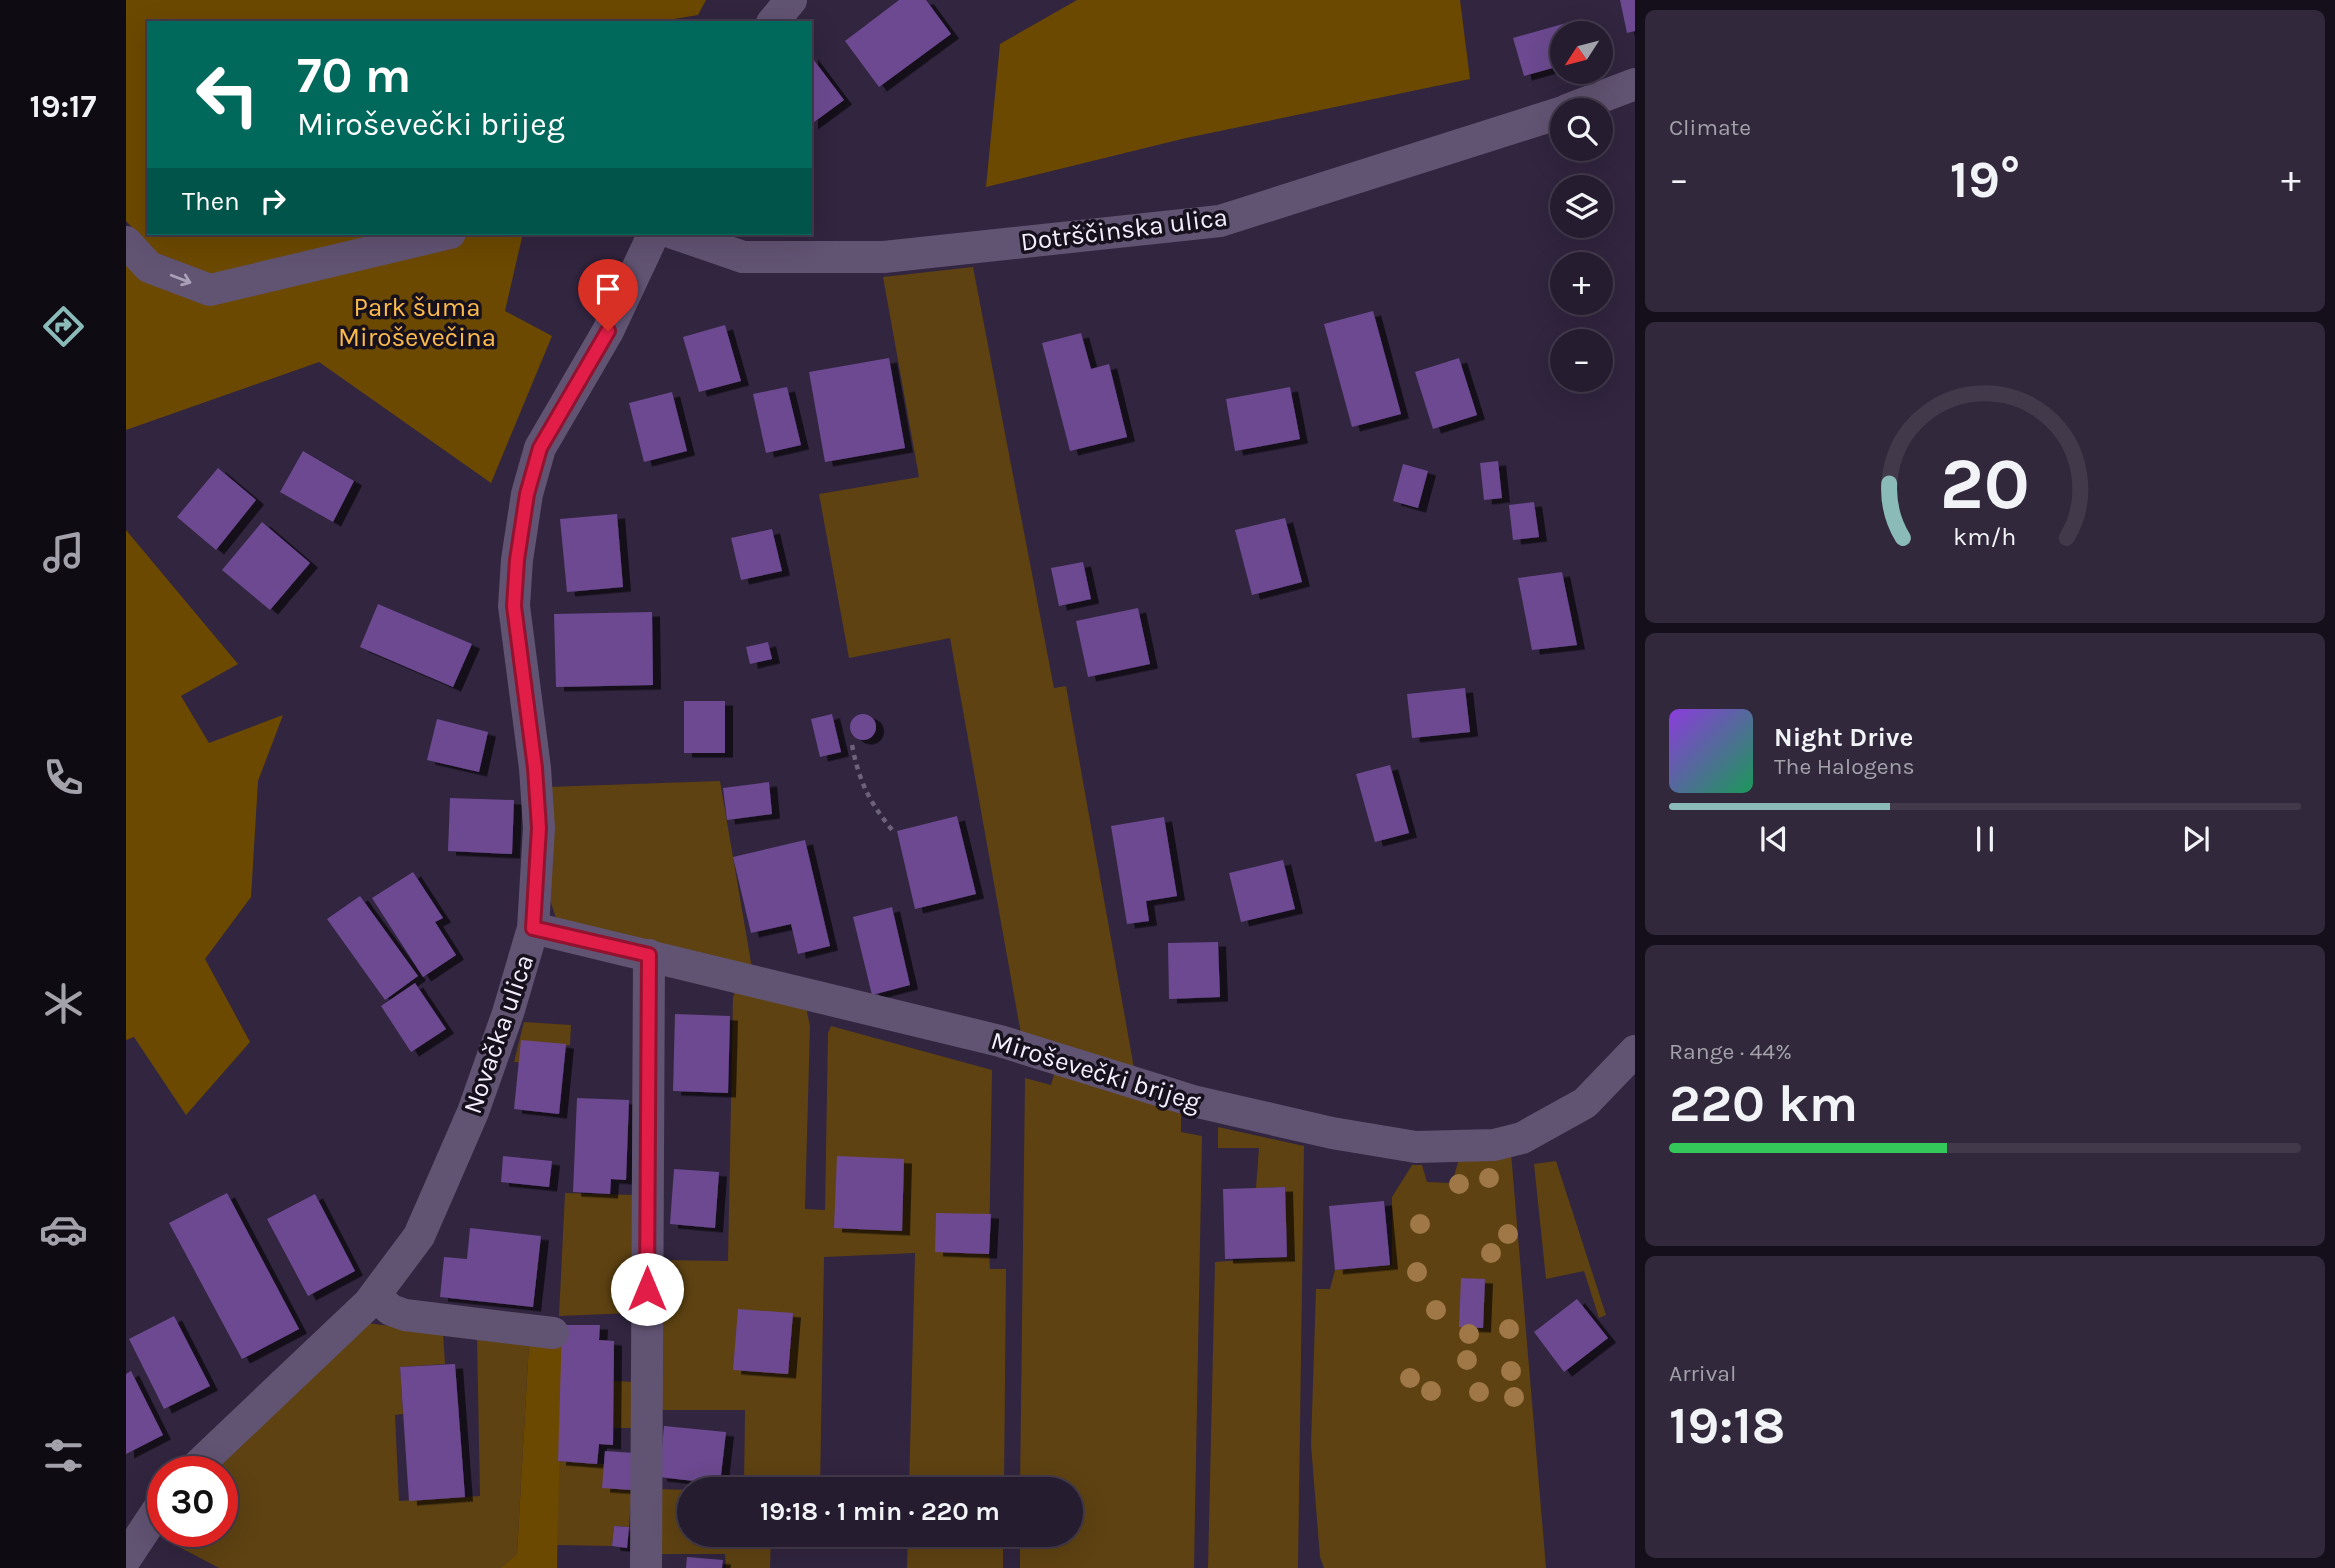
<!DOCTYPE html>
<meta charset="utf-8">
<style>
:root{--surface:#251c2f;--page:#31293b;--text:#f1f3f6;--muted:#a3a1aa;--line:#423a4b;--accent:#8bbbb9}
body{margin:0;font-family:Karla,sans-serif;background:var(--page);color:var(--text);height:100vh;display:flex;flex-direction:column;font-size:26px;white-space:nowrap}
*{box-sizing:border-box;margin:0}
p{font-size:23px;color:var(--muted)}
.icon{flex:none;width:38px;height:38px;fill:none;stroke:currentColor;stroke-width:2;stroke-linecap:round;stroke-linejoin:round}
.map{position:relative;flex:1;overflow:hidden}
.details{display:flex;flex-direction:column;gap:10px;padding:10px;background:#140f1a;width:700px}
.details>*{flex:none}
.banner{position:absolute;left:21px;top:21px;width:665px;height:214px;border-radius:0px;box-shadow:0 7px 28px #0002,0 0 0 2px var(--line);background:#00695c;color:#fff;overflow:hidden}
.needle{width:46px;rotate:234deg}
.buttons{position:absolute;left:1424px;top:21px;display:grid;gap:14px}
.buttons a{display:grid;place-items:center;width:63px;height:63px;border-radius:50%;background:var(--surface);box-shadow:0 7px 28px #0002,0 0 0 2px var(--line);font-size:35px}
.speed{position:absolute;left:21px;top:1456px;display:flex;gap:14px;font-size:35px;font-weight:700;text-align:center}
.speed>*{display:grid;place-content:center;width:91px;height:91px;border-radius:50%;background:var(--surface);box-shadow:0 7px 28px #0002,0 0 0 2px var(--line);line-height:1}
.speed .limit{border:10px solid #d22;background:#fff;color:#111}
.pin{position:absolute;display:grid;place-items:center;width:60px;height:60px;color:#fff;margin:-72px -30px;border-radius:50% 50% 50% 0;rotate:-45deg;box-shadow:0 0 7px #0007}
.pin .icon{rotate:45deg}
.me{position:absolute;width:77px;margin:-38px;rotate:0deg;stroke-linejoin:round;filter:drop-shadow(0 0 5px #0008)}
.turn{display:flex;align-items:center;gap:24px;height:147px;padding:0 35px;font-size:32px}
.turn .icon{width:91px;height:91px;stroke-width:2.5}
.turn b{display:block;font-size:49px;line-height:60px}
.then{display:flex;align-items:center;height:66px;padding:0 35px;background:#0003;gap:14px;font-size:26px}
.big{font-size:52px;font-weight:700;line-height:1.1}
.details .widget{flex:1;display:flex;flex-direction:column;justify-content:center;gap:10px;min-width:0;padding:0 24px;border-radius:10px;background:var(--page)}
.details .dial{align-items:center;gap:0}
.dial svg{height:182px;overflow:visible;fill:none;stroke:var(--line);stroke-width:7;stroke-linecap:round;text-anchor:middle}
.dial text{fill:var(--text);stroke:none}
.song{display:flex;align-items:center;gap:21px}
.cover{width:84px;height:84px;border-radius:10px;background:linear-gradient(135deg,hsl(270 70% 55%),hsl(150 70% 35%))}
.played{height:7px;border-radius:4px;background:linear-gradient(90deg,var(--accent) 35%,var(--line) 35%)}
.keys{display:flex;justify-content:space-around;direction:ltr}
.heat{display:flex;justify-content:space-between;align-items:center;font-size:38px;direction:ltr}
.charge{height:10px;border-radius:5px;background:linear-gradient(90deg,#34c759 44%,var(--line) 0)}
.trip{position:absolute;left:551px;top:1477px;width:406px;height:70px;border-radius:35px;background:var(--surface);box-shadow:0 7px 28px #0002,0 0 0 2px var(--line);font-weight:700;line-height:70px;text-align:center}
main{display:flex;flex:1;min-height:0}
.tab-bar{display:flex;flex-direction:column;width:126px;justify-content:space-around;align-items:center;background:#0f0b13;color:var(--muted)}
.tab-bar .icon{width:49px;height:49px}
.tab-bar .on{color:var(--accent)}
.tab-bar b{font-size:32px;color:var(--text)}
.map>svg:first-child{display:block}
</style>
<main>
<nav class="tab-bar">
<b>19:17</b>
<svg class="icon on" aria-label="directions" viewBox="0 0 24 24"><path d="M12 3l9 9-9 9-9-9zM9 14v-3h6M13 9l2 2-2 2"/></svg>
<svg class="icon" aria-label="music" viewBox="0 0 24 24"><path d="M9 18V5l10-2v13"/><circle cx="6" cy="18" r="3"/><circle cx="16" cy="16" r="3"/></svg>
<svg class="icon" aria-label="phone" viewBox="0 0 24 24"><path d="M5 4h4l2 5-3 2q2 4 5 5l2-3 5 2v4C11 20 4 13 5 4z"/></svg>
<svg class="icon" aria-label="climate" viewBox="0 0 24 24"><path d="M12 3v18M4 7l16 10M4 17L20 7"/></svg>
<svg class="icon" aria-label="car" viewBox="0 0 24 24"><path d="M5 17H2v-5l4-1 3-4h7l3 4 3 1v5h-3M9 17h6M6 11h13"/><circle cx="7" cy="17" r="2"/><circle cx="17" cy="17" r="2"/></svg>
<svg class="icon" aria-label="filters" viewBox="0 0 24 24"><path d="M4 7h16M4 17h16"/><circle cx="9" cy="7" r="2"/><circle cx="15" cy="17" r="2"/></svg>
</nav>
<div class="map">
<svg width="1509" height="1568" viewBox="0 0 1509 1568">
<defs>
<filter id="shadow"><feDropShadow dx="8" dy="4.5" stdDeviation="0" flood-color="#0009"/></filter>
</defs>
<rect width="100%" height="100%" fill="#31253f"/>
<path fill="#5e4212" d="M847,267l81,421 12,-2 68,382 -113,-34 -71,-396 -101,20 -30,-164 100,-17 -36,-200z
M594,781l33,193 -197,-56 -8,-24 -1,-107z
M610,988l70,19 4,19 -5,183 20,1 3,-177 3,-7 161,44 -3,184 1,15h16l-2,220h-95l6,-236 -91,4 -4,232h-76l1,-79h-87l2,-150 68,1 5,-263z
M398,1022l47,3 -1,20 -20,2 -16,16 -20,-1z
M929,1071l126,37v24l21,4 -8,432h-174v-33h51v-46h-51l5,-411 26,7z
M1092,1127l86,19 -6,422h-90l7,-306 72,-5 -2,-70 -29,1 3,-40h-41z
M1385,1153l35,415h-222l-4,-11 -9,-112 5,-156h14l5,-19 57,-5v-68l20,-32h10l5,17 25,1 7,-24z
M1430,1161l50,154 -7,3 -15,-47 -38,8 -12,-115z
M439,1193l70,2 -3,118 -73,3z
M241,1323l76,10 2,31 -45,3 3,47 -8,1 4,86 81,-5 -3,-159 52,6 -12,211 -17,14h-281l-51,-27 6,-10h48v-59h-10z
M488,1381l22,1 -2,46h-20z
M432,1461l46,3 28,26 -3,37 -15,-1 -2,20 -55,-1z
M532,1489l31,1 1,45h81l-1,33h-44l-1,-14h-69z
M782,1535h95v33h-96z"/>
<path fill="#6c4900" d="M0,0h580l-8,15 -48,8h-501v210h374l-18,78 47,25 -61,147 -172,-121 -193,68v-182l13,-13 -13,-14z
M951,0h383l10,79 -284,59 -200,49 14,-143z
M0,530l112,134 -57,32 28,47 74,-28 -25,66 -7,116 -46,62 45,83 -64,73 -52,-78 -8,3z
M403,1343l33,3 -5,222h-57l17,-14z"/>
<path fill="#6c4990" filter="url(#shadow)" d="M773,0h27l25,34 -72,53 -34,-46z
M1494,0h15v31l-8,2z
M1444,22l4,11h-11v32l-39,11 -11,-38z
M684,55l34,45 -34,25z
M1247,311l28,103 -49,13 -28,-103z
M599,325l16,56 -42,11 -16,-55z
M955,333l10,36 18,-5 18,73 -57,14 -28,-108z
M763,358l16,90 -80,14 -16,-90z
M1333,358l18,57 -44,14 -18,-57z
M661,387l14,58 -35,8 -13,-59z
M1164,387l10,52 -65,12 -9,-52z
M546,392l15,59 -43,11 -15,-59z
M177,451l51,30 -21,41 -53,-30z
M1372,461l4,37 -18,2 -4,-37z
M1277,464l25,7 -10,37 -25,-7z
M92,468l38,32 -40,50 -39,-33z
M1408,502l5,35 -26,3 -4,-35z
M491,514l6,73 -56,5 -7,-73z
M1159,518l17,64 -50,13 -17,-65z
M136,522l48,41 -40,47 -48,-40z
M646,529l10,42 -41,9 -10,-42z
M957,562l8,37 -32,7 -8,-38z
M1436,572l15,73 -45,5 -14,-72z
M252,604l94,40 -19,43 -93,-40z
M1012,608l12,56 -62,13 -12,-56z
M526,612l1,73 -97,2 -2,-73z
M642,642l4,17 -22,5 -4,-17z
M1339,688l5,44 -58,6 -5,-44z
M558,701h41v52h-41z
M706,714l9,38 -21,5 -9,-38z
M724 727a13 13 0 1 1 26 0a13 13 0 1 1-26 0Z
M311,719l51,13 -9,40 -52,-12z
M1264,765l19,68 -34,9 -19,-68z
M643,782l3,32 -45,6 -4,-32z
M324,798l64,2 -2,54 -64,-3z
M831,816l19,78 -61,15 -18,-78z
M1038,817l13,79 -31,5 3,20 -22,3 -16,-98z
M679,840l25,106 -32,8 -7,-30 -40,9 -18,-76z
M1157,860l12,49 -54,13 -12,-49z
M287,872l30,46 -8,4 21,33 -33,22 -51,-79z
M234,896l58,80 -33,24 -58,-81z
M766,907l18,78 -38,10 -19,-78z
M1092,942l2,55 -51,2 -1,-56z
M289,983l31,46 -35,23 -30,-46z
M549,1014l55,2 -2,77 -55,-2z
M395,1040l45,4 -7,70 -45,-5z
M451,1098l52,2 -3,80 -15,-1 -1,15 -37,-2z
M377,1156l49,5 -3,26 -48,-5z
M711,1156l67,3 -2,72 -68,-3z
M548,1169l45,3 -4,56 -45,-4z
M1159,1187l2,70 -62,2 -2,-70z
M101,1193l72,136 -57,30 -73,-136z
M189,1194l40,77 -47,25 -41,-77z
M1258,1201l6,64 -55,5 -6,-64z
M810,1213l55,1 -2,40 -54,-2z
M344,1228l71,8 -8,71 -93,-10 4,-40 23,2z
M1335,1278l24,1 -2,49 -24,-1z
M1451,1299l31,39 -44,34 -30,-40z
M612,1309l55,4 -5,61 -55,-4z
M48,1316l36,70 -46,23 -35,-70z
M436,1325h38l-1,15 15,1 -1,104 -14,-1 -2,20 -39,-3z
M329,1364l10,133 -56,4 -9,-134z
M5,1371l32,64 -37,19v-80z
M538,1426l62,6 -6,52 -61,-7z
M479,1451l30,2 -3,37 -30,-2z
M488,1526l15,1 -2,21 -15,-2z
M561,1557l36,3 -1,8h-36z"/>
<g fill="none" stroke-linecap="round" stroke-linejoin="round">
<path stroke="#6c6279" stroke-width="4.5" stroke-dasharray="5 5" stroke-linecap="butt" d="M726,745c7,36 17,57 41,86"/>
<path stroke="#615372" stroke-width="32" d="M646,23l19,-23
M1441,110l68,-26
M547,233l70,24h141l336,-36 343,-109
M0,242l23,25 61,23 240,-57
M407,928l467,113 193,60 139,32 84,14 78,-2 28,-7 63,-35 50,-52
M249,1296l16,14 14,5 148,18
M65,1472l178,-169 50,-67 21,-48 33,-76 35,-99 25,-85 6,-100 -4,-60 -21,-162 3,-46 10,-66 13,-46 68,-117 46,-98
M0,1558l37,-56
M520,1568l3,-613"/>
</g>
<g fill="#a07746">
<circle cx="1363" cy="1178" r="10"/>
<circle cx="1333" cy="1184" r="10"/>
<circle cx="1294" cy="1224" r="10"/>
<circle cx="1382" cy="1234" r="10"/>
<circle cx="1365" cy="1253" r="10"/>
<circle cx="1291" cy="1272" r="10"/>
<circle cx="1310" cy="1310" r="10"/>
<circle cx="1383" cy="1329" r="10"/>
<circle cx="1343" cy="1334" r="10"/>
<circle cx="1341" cy="1360" r="10"/>
<circle cx="1385" cy="1371" r="10"/>
<circle cx="1284" cy="1378" r="10"/>
<circle cx="1305" cy="1391" r="10"/>
<circle cx="1353" cy="1392" r="10"/>
<circle cx="1388" cy="1397" r="10"/>
</g>
<defs><path id="oneway-shaft" d="M-6 0H5M1.5-3L5.5 0L1.5 3" fill="none" stroke-width="1.6" stroke-linecap="round" stroke-linejoin="round" transform="scale(1.75)"/></defs>
<use stroke="#aaa0b8" href="#oneway-shaft" transform="translate(55 279) rotate(21)"/>
<g fill="none" stroke-linecap="round" stroke-linejoin="round">
<g stroke="#92132f" stroke-width="18">
<path id="route" d="M482,331l-68,117 -13,46 -10,66 -3,46 21,162 4,60 -6,100 116,27 -2,334"/>
</g>
<use href="#route" stroke="#e11d48" stroke-width="12"/>
</g>
<g text-anchor="middle" stroke-width="7" stroke-linejoin="round" paint-order="stroke">
<g font-size="26" fill="#f4edfe" stroke="#16111c">
<text transform="translate(998 229) rotate(-7)" y="9">Dotrščinska ulica</text>
<text transform="translate(372 1034) rotate(-71)" y="9">Novačka ulica</text>
<text transform="translate(970 1071) rotate(17)" y="9">Miroševečki brijeg</text>
</g>
<g font-size="26" fill="#fbba4b" stroke="#16111c">
<text x="291" y="316">Park šuma<tspan x="291" dy="30">Miroševečina</tspan></text>
</g>
</g>
</svg>
<div class="buttons">
<a><svg class="needle" viewBox="-14 -14 28 28"><path d="M0-13l5 13h-10z" fill="#e53935"/><path d="M0 13l5-13h-10z" fill="#a3a1aa"/></svg></a>
<a><svg class="icon" aria-label="search" viewBox="0 0 24 24"><circle cx="10" cy="10" r="6"/><path d="M15 15l6 6"/></svg></a>
<a><svg class="icon" aria-label="layers" viewBox="0 0 24 24"><path d="M12 4l9 5-9 5-9-5zM3 14l9 5 9-5"/></svg></a>
<a>+</a>
<a>−</a>
</div>
<div class="speed"><div class="limit">30</div></div>
<div class="pin" style="left:482px;top:331px;background:#d93025"><svg class="icon" aria-label="arrive" viewBox="0 0 24 24"><path d="M6 21V4h12l-3 4 3 4H6"/></svg></div>
<svg class="me" style="left:521px;top:1289px" viewBox="-20 -20 40 40"><circle r="19" fill="#fff"/><path d="M0-13L10 11 0 6-10 11z" fill="#e11d48"/></svg>
<div class="trip">19:18 · 1 min · 220 m</div>
<div class="banner">
<div class="turn"><svg class="icon" aria-label="left" viewBox="0 0 24 24"><path d="M17 20v-9H6M10 6l-5 5 5 5"/></svg><div><b>70 m</b>Miroševečki brijeg</div></div>
<div class="then">Then<svg class="icon" aria-label="right" viewBox="0 0 24 24"><path d="M7 20v-9h11M14 6l5 5-5 5"/></svg></div>
</div>
</div>
<section class="details">
<div class="widget"><p>Climate</p>
<div class="heat"><a>−</a><b class="big">19°</b><a>+</a></div>
</div>
<div class="widget dial"><svg viewBox="0 0 100 80">
<path d="M14 69A42 42 0 1 1 86 69"/>
<path d="M14 69A42 42 0 0 1 8 45" stroke="#8bbbb9"/>
<text x="50" y="56" font-size="32" font-weight="700">20</text>
<text x="50" y="72" font-size="11">km/h</text>
</svg></div>
<div class="widget">
<div class="song"><i class="cover"></i><div><b>Night Drive</b><p>The Halogens</p></div></div>
<div class="played"></div>
<div class="keys"><svg class="icon" aria-label="previous" viewBox="0 0 24 24"><path d="M18 5L8 12l10 7zM5 5v14"/></svg><svg class="icon" aria-label="pause" viewBox="0 0 24 24"><path d="M8 5v14M16 5v14"/></svg><svg class="icon" aria-label="next" viewBox="0 0 24 24"><path d="M6 5l10 7-10 7zM19 5v14"/></svg></div>
</div>
<div class="widget"><p>Range · 44%</p><b class="big">220 km</b><div class="charge"></div></div>
<div class="widget"><p>Arrival</p><b class="big">19:18</b></div>
</section>
</main>
